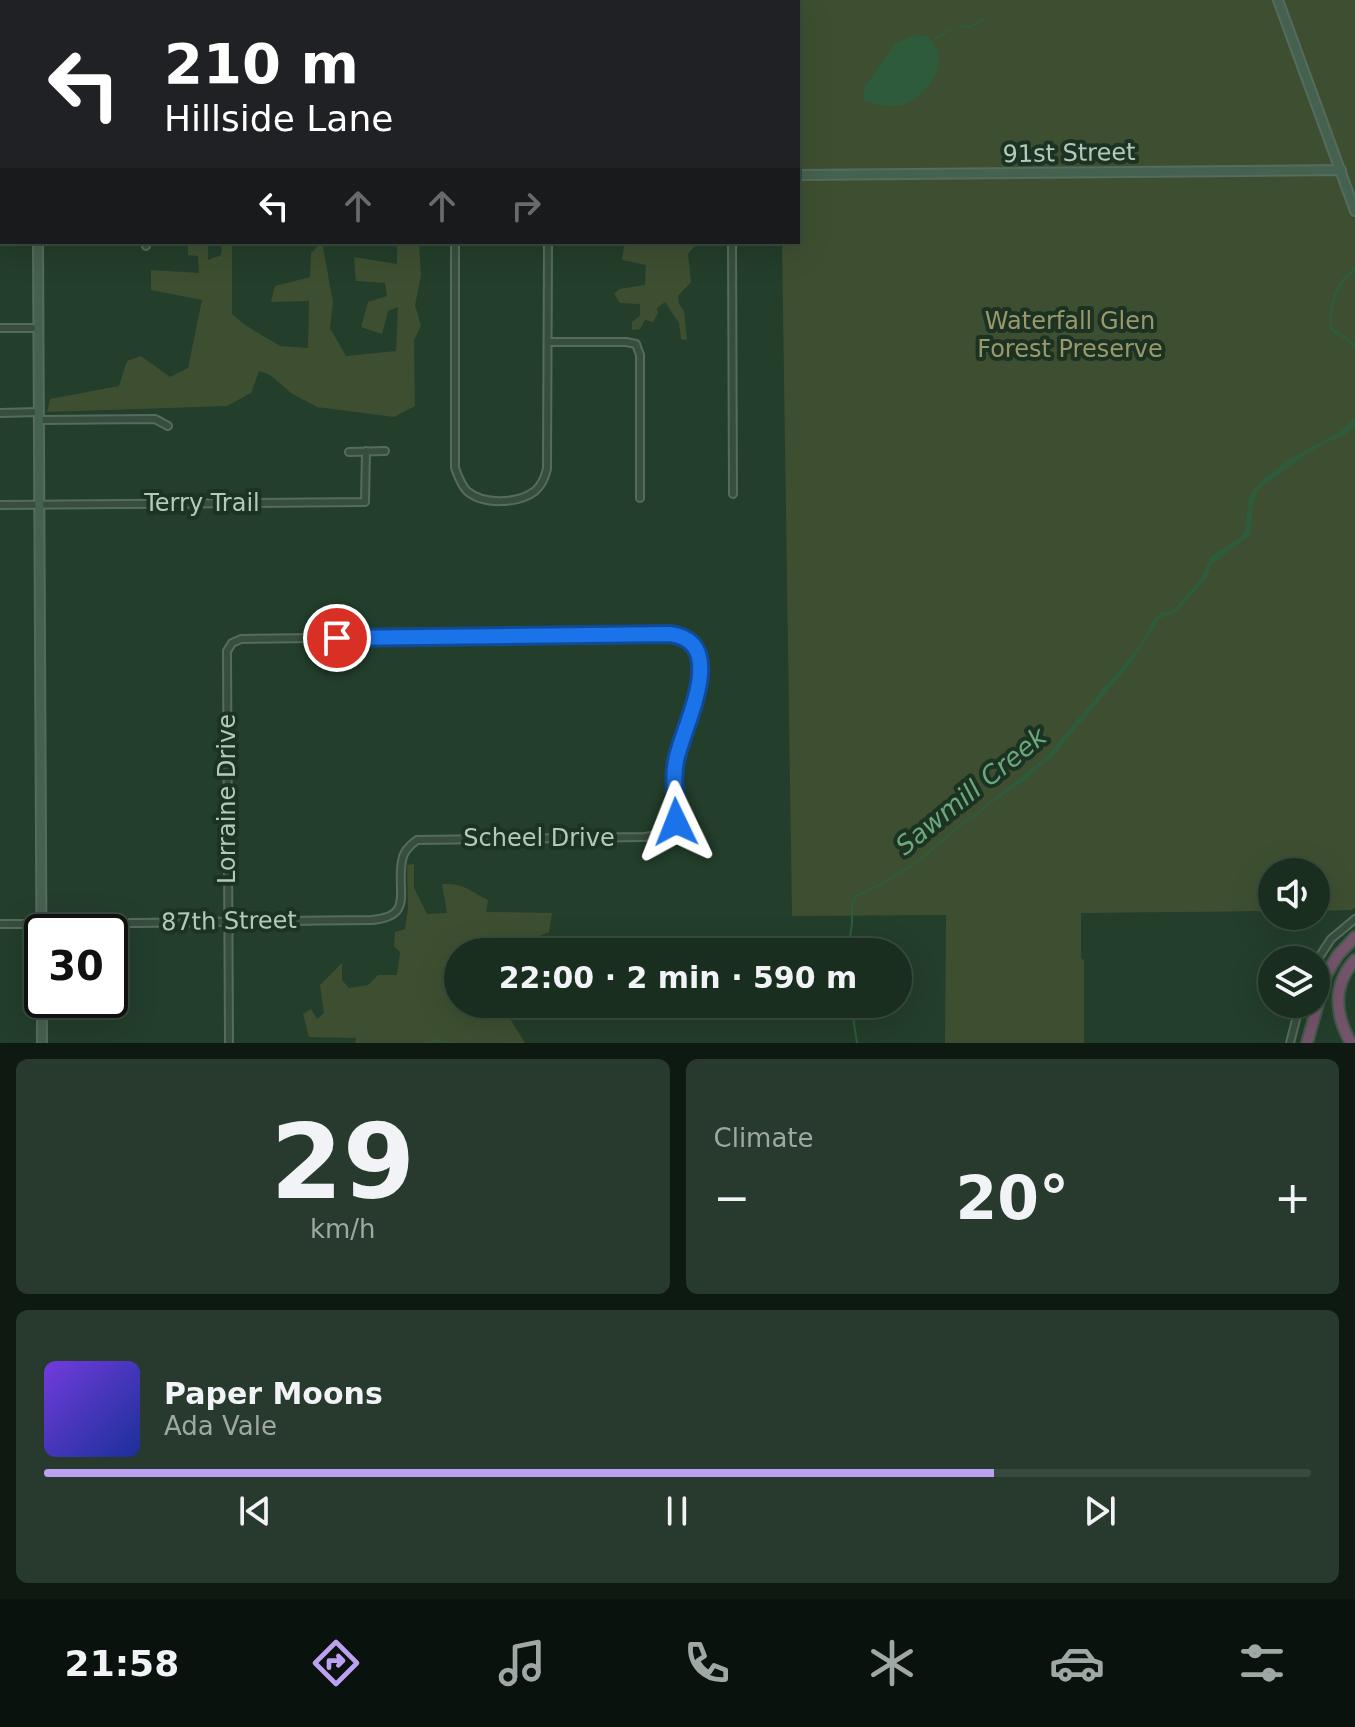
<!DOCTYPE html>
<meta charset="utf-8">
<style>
:root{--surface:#1a2e20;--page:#273a2d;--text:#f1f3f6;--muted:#9fa8a5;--line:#384a3e;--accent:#bca0f2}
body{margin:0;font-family:"DejaVu Sans",sans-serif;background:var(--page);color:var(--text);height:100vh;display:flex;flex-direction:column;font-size:30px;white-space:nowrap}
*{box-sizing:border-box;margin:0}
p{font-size:26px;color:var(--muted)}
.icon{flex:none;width:44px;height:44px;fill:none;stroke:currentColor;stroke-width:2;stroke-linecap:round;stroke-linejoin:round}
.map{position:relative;height:1043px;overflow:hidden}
.drawer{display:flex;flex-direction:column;gap:16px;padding:16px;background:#0e1912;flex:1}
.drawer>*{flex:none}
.hud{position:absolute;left:0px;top:0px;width:800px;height:244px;box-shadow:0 8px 32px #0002,0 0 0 2px var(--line);background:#202124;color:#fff;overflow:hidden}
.controls{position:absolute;left:1258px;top:858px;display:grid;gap:16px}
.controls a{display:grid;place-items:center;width:72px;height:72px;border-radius:50%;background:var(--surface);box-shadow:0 8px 32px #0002,0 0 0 2px var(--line);font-size:40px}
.speed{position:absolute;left:24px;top:914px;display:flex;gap:16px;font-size:40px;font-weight:700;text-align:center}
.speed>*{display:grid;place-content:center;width:104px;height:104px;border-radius:50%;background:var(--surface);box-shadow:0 8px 32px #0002,0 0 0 2px var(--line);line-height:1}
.speed .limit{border:4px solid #111;border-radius:12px;background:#fff;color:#111}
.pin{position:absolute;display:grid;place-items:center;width:68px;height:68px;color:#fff;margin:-34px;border:4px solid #fff;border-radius:50%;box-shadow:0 2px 8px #0007}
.me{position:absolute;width:88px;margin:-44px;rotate:358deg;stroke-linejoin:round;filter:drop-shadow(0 0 6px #0008)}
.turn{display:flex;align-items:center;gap:28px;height:168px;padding:0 32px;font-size:36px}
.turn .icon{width:104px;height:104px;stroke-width:2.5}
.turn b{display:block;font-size:56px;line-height:68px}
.lanes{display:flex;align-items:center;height:76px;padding:0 32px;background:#0003;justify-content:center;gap:40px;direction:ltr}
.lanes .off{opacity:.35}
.big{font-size:60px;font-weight:700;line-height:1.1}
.drawer .tile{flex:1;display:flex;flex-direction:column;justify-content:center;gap:12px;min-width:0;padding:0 28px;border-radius:12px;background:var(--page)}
.drawer .dial{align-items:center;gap:0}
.dial b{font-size:104px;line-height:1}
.song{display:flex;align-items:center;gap:24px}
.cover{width:96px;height:96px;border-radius:12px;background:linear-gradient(135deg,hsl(260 70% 55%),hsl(230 70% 35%))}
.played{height:8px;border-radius:4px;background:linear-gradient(90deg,var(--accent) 75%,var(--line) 75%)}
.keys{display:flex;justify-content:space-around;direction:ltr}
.heat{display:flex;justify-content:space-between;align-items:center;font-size:44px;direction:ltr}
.drawer .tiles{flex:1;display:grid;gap:16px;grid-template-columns:1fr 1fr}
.tile:last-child{grid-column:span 2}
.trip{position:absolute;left:444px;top:938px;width:468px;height:80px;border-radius:40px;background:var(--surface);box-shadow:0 8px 32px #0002,0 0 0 2px var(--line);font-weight:700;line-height:80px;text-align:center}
.tabs{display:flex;height:128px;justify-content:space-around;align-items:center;background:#0a120d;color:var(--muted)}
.tabs .icon{width:56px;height:56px}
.tabs .selected{color:var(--accent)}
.tabs b{font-size:36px;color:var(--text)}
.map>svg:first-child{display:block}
</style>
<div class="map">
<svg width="1355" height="1043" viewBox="0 0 1355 1043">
<rect width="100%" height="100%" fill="#233e2b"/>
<path fill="#3e4f31" d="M34,0h1321v908l-4,2 -35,1v-39h-44v39l-191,2v45l3,3v82h-139l1,-128 -154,1 -10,-674h16v-240h-764z
M188,242h20v18l13,-5 1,-13h10v72l13,11 35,21 28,2 1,-47 -38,1 4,-16 35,-9 1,-24 11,-11 11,60 -3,26 16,28 50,-5 2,-44 -10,4 -6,23 -21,-7 7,-25 19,-6 -2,-13 -29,-2 -2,-24 43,7v-22h22l2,34 -6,29 6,21 -7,14 1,66 -21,11 -77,-10 -26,-14 -21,-18 -11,-4 -8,22 -24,13 -180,6 3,-13 69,-13 8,-25 14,-5 29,21 18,-9 14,-68 -51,-10v-20l48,3 -1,-17 -10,-1z
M631,242h62l3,3 -8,9 3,28 -13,14 1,8 5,7 3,29 -6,-1 -2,-16 -14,-21 -8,6 1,5 -5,9 -8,-2 -5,9 -8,1v-8l8,-6v-12l-20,-1 -6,-9 5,-5 26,-4 1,-20 -24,-5 2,-13z
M414,864v24l13,26 20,-1 -5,-29c25,0 25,6 46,16l-2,12 66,1 -3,19 -14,6 -8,8v6h-69v52h51l1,15 15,24h-170l1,-5 -47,-1 -6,-23 8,-5 6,10 7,-6 -4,-28 22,-22v17l7,8 19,-3 10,-10h19l3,-23 -6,-6 1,-14 10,-3 3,-20 -1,-44z"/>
<path fill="#2e5b3b" d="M356,0h169v2h-171z
M913,35l14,1c6,7 12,12 12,22 2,19 -19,42 -37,47 -12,3 -26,-1 -38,-4v-13l20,-29 12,-16z
M1355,266v6c-17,10 -23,33 -24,52l1,3 23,16v6l-7,-8 -17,-10c-4,-15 1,-37 10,-51 4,-5 10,-9 14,-14z
M1355,418v9l-12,9 -16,6 -22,13 -47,35 -5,14 -2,30 -40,31 -4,13 -32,35 -15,5 -29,45 -82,98 -4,1 -21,19 -53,36 74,-59 96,-114 14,-27 6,-4 12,-2 29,-34 8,-19 7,-6 23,-14 5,-9 4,-33 12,-15 27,-21 50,-27z"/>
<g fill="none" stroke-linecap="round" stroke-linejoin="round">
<path stroke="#2e5b3b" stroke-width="2" d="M962,26l8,1 13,-8
M932,41l19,-12
M0,77l2,-2
M848,952l4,-29v-19l4,-8 24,-11 37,-23 46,-39 22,-15
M851,1004l6,39
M429,1043l5,-3 15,3"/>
<g stroke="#556c5c" stroke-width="10">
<path id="street" d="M0,0h29
M0,234h2
M455,242v226c3,8 6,17 12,23 16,14 51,13 68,0 6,-5 10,-14 12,-22l1,-227
M732,242l1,252
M146,246v-4
M0,328h38
M548,342h78l10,2 4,11v143
M0,413l39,-1
M39,420l116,-1 13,7
M349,452l36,-1
M0,505l365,-3 1,-51
M0,924c124,0 247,-3 371,-4 44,-3 25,-29 31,-59 1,-10 8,-16 15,-21l227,-3 15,-2 11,-5 7,-11 2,-6 -5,-40 2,-13 25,-88c1,-21 -11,-35 -31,-38l-429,5 -9,4 -5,8 2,392
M1316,962l15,-23 24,-20
M1290,1043l10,-39"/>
</g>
<g stroke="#556c5c" stroke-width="12">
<path id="secondary" d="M1278,0l77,211
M798,175l543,-5
M0,181h2
M38,242l4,801"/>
</g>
<g stroke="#425949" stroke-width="14">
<path id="highway" d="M1307,1043l19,-68 12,-20 17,-18
M1351,1043c-16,-28 -19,-58 4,-83"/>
</g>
<use href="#street" stroke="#374e3e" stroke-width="6"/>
<use href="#secondary" stroke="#45614f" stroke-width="8"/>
<use href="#highway" stroke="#74546a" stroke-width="10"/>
</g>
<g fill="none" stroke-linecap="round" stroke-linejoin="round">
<g stroke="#114b97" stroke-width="20">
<path id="route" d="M337,638l333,-4c61,8 12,93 6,127 -2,10 -2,21 -1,31 2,11 5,19 1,30"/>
</g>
<use href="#route" stroke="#1a73e8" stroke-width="14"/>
</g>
<g text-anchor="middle" stroke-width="8" stroke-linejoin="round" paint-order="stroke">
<g font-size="24" fill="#b3c9ba" stroke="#1c3323">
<text transform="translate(1069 153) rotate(-1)" y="8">91st Street</text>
<text x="202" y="511">Terry Trail</text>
<text transform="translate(227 799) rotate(-90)" y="8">Lorraine Drive</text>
<text x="539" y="846">Scheel Drive</text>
<text transform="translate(229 921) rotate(-1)" y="8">87th Street</text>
</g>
<g font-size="24" fill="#9b9869" stroke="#1c3323">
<text x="1070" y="329">Waterfall Glen<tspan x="1070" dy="28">Forest Preserve</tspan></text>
</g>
<g font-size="26" font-style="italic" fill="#6ba97d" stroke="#1c3323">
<text transform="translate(971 791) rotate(-39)" y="9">Sawmill Creek</text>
</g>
</g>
</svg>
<div class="controls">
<a><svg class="icon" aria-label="sound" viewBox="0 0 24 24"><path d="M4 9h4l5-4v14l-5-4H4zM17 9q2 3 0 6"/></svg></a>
<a><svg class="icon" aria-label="layers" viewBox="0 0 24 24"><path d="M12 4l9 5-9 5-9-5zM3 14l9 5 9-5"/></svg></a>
</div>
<div class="speed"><div class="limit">30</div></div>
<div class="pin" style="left:337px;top:638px;background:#d93025"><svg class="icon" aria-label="arrive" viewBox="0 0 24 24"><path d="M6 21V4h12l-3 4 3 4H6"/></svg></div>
<svg class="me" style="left:676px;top:822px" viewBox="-20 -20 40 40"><path d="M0-17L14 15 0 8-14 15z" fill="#1a73e8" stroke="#fff" stroke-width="4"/></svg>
<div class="trip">22:00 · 2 min · 590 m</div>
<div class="hud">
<div class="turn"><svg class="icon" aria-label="left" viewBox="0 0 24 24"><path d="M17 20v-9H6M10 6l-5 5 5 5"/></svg><div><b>210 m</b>Hillside Lane</div></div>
<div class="lanes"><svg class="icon" aria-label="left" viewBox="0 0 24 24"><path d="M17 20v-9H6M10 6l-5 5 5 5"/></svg><svg class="icon off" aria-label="ahead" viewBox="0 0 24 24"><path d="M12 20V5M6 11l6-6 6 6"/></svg><svg class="icon off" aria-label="ahead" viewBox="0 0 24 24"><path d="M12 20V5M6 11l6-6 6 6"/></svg><svg class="icon off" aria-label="right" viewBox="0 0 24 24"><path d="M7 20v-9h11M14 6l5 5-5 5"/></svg></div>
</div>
</div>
<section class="drawer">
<div class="tiles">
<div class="tile dial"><b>29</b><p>km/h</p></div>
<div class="tile"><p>Climate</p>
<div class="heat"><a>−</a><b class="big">20°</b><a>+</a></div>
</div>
<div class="tile">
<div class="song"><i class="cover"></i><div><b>Paper Moons</b><p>Ada Vale</p></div></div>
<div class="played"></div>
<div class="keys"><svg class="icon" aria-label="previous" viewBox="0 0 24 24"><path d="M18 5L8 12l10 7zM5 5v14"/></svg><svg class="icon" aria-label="pause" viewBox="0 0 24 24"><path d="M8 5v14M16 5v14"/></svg><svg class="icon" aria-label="next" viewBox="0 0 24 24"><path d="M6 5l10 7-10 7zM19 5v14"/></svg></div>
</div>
</div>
</section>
<nav class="tabs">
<b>21:58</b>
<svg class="icon selected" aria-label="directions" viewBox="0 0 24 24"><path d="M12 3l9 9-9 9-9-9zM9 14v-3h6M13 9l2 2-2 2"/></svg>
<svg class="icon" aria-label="music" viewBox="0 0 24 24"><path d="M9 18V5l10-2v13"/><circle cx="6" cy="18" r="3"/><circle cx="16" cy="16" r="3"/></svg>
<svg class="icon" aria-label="phone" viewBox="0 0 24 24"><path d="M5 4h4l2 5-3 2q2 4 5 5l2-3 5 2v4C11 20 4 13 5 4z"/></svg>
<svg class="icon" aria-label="climate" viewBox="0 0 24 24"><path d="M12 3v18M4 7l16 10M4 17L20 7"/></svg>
<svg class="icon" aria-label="car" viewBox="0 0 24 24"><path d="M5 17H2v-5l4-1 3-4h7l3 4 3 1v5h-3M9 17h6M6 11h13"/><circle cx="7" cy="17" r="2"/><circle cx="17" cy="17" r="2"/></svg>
<svg class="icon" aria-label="filters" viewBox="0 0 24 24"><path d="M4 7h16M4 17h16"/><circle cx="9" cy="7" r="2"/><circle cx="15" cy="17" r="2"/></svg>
</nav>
